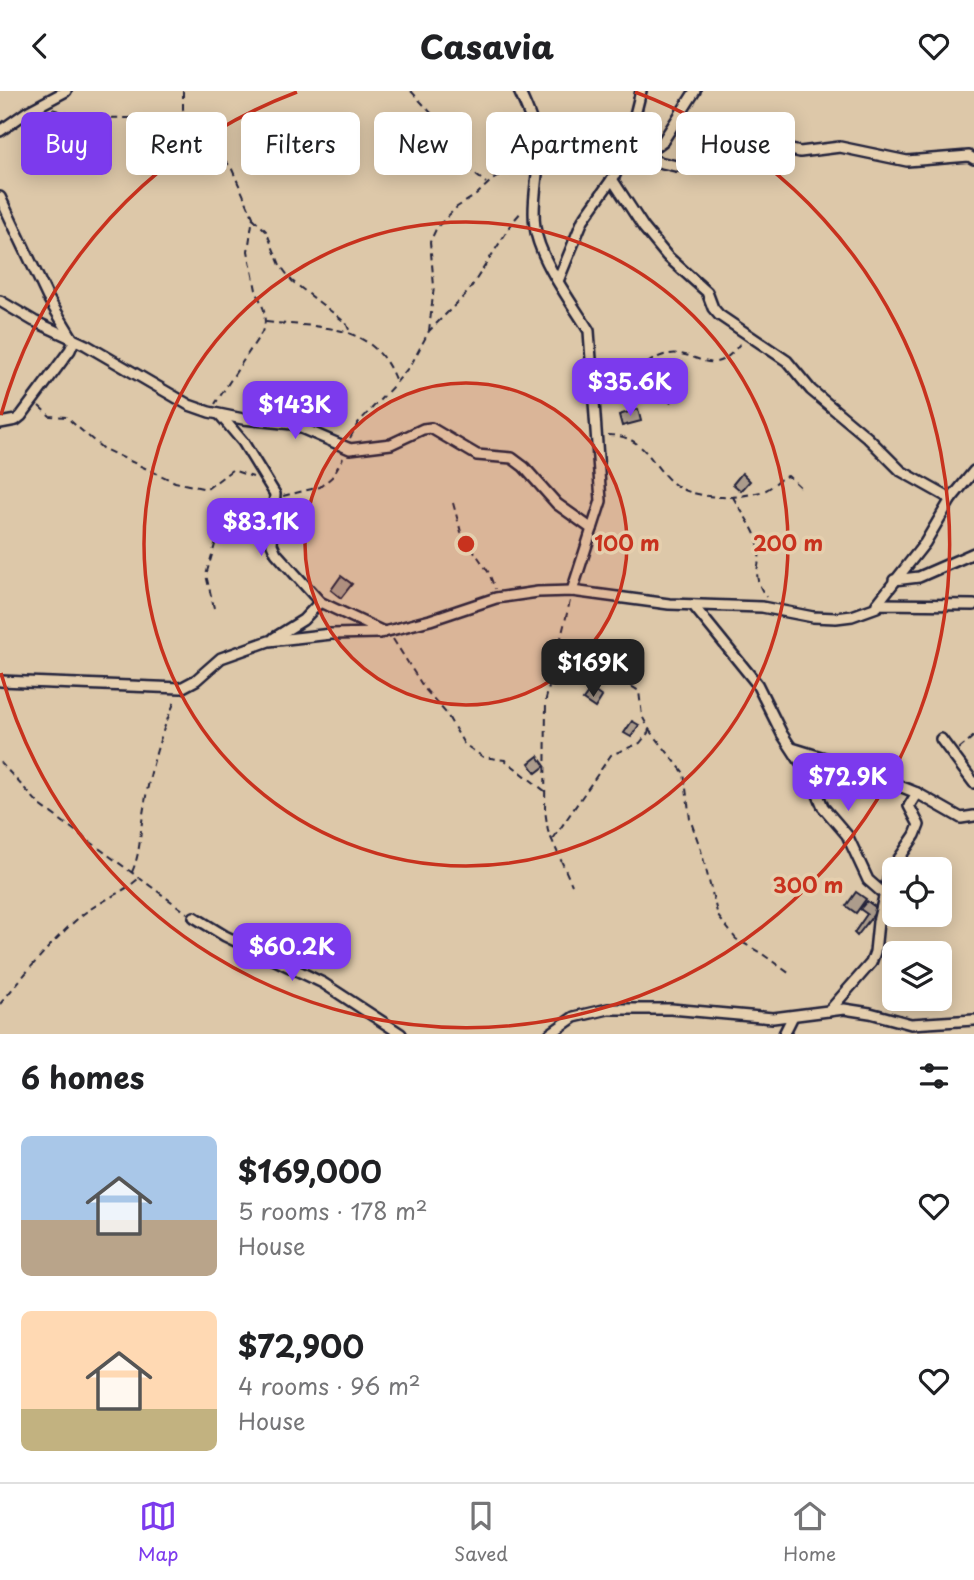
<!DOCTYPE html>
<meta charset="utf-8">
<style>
body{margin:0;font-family:"Playpen Sans",sans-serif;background:#f6f6f6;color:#202124;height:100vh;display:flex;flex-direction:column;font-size:26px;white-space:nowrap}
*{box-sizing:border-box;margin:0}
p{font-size:23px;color:#757577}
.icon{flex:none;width:38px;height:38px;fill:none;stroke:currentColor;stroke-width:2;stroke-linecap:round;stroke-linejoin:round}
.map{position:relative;height:943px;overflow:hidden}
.sheet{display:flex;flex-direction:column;background:#fff;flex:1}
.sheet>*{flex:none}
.top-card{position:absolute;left:21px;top:21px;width:933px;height:63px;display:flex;gap:14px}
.fabs{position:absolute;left:882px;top:766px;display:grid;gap:14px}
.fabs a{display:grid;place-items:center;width:70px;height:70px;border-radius:10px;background:#fff;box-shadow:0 4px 18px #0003;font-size:35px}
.price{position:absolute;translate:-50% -60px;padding:0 16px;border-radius:14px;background:#7c3aed;color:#fff;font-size:23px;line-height:46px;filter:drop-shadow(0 2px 4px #0008)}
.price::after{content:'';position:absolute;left:50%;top:42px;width:21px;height:16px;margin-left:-10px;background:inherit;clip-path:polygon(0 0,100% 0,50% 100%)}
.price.active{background:#222;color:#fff}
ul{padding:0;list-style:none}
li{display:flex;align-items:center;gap:21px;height:175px;padding:0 21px}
li span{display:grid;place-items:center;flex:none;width:196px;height:140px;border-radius:10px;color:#555}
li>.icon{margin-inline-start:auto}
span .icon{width:84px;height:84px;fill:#fffc;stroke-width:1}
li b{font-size:30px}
h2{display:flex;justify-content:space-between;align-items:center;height:84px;padding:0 21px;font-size:30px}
.chip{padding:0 24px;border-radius:10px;background:#fff;box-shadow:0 4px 18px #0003;font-size:24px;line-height:63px}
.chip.active{background:#7c3aed;color:#fff}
header{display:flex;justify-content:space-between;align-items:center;height:91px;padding:0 21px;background:#fff;font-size:32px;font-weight:800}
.tab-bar{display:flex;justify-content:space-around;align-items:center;height:98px;border-top:2px solid #e0e0e0;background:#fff;font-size:19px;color:#757577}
.tab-bar a{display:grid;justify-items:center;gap:4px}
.tab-bar .active{color:#7c3aed}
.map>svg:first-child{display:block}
.building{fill:#ac9c8c;stroke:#22223b;stroke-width:2}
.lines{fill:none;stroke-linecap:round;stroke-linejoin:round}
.minor-casing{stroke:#22223b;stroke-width:14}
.path{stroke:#22223b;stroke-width:2;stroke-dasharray:7 5;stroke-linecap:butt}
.minor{stroke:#e5cfae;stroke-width:9}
.ring{fill:none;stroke:#c8321e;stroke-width:3.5}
.centre{fill:#c8321e;stroke:#e5cfae;stroke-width:3.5}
.ring-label{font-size:21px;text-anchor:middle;font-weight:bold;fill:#c8321e;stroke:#e5cfae;stroke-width:7;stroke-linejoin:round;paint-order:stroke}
</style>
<header><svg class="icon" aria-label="back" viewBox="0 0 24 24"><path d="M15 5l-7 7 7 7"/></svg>Casavia<svg class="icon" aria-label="heart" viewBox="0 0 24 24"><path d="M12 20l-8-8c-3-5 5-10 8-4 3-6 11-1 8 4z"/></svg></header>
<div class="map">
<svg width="974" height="943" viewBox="0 0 974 943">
<rect width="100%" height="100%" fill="#ddc8a9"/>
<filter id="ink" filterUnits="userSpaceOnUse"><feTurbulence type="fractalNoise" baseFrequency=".0143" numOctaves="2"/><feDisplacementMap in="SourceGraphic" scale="14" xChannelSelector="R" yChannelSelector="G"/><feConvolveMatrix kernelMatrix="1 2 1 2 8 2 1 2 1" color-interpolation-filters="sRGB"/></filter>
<g filter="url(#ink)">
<g class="building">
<polygon points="677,295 682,303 670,311 665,304"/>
<polygon points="638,318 641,330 622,335 619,324"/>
<polygon points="742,382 750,390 741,400 733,393"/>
<polygon points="341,485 352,493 341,507 331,499"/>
<polygon points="591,598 602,606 595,617 583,609"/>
<polygon points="632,630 639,634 631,646 624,642"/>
<polygon points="538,665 545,675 536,682 529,672"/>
<polygon points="856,801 866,808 856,822 846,815"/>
<polygon points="867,810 878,818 857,845 854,842 867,823 860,818"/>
</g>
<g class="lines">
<g class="minor-casing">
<g id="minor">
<path d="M519 0C528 19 537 40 538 61 539 86 531 111 535 136 539 168 572 212 589 240L601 410 572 500"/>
<polyline points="0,40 27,21 66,0"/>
<polyline points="537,49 558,63 565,65 624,63 676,75 690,74 709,66 772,64 791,59 800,61 840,56 907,70 969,65 974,68"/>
<polyline points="620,63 635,24 641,0"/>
<polyline points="640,67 663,50 695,0"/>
<polyline points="612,88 644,137 667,165 707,201 713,217 719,224 787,270 811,299 867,346 901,380 951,408"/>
<polyline points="0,106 48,207 74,250 70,259 21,325 16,329 0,332"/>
<polyline points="558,190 583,129 615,84 624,63"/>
<polyline points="0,210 34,230 86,254 189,314 209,321 243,328 292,333 350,358 391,353 423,338 431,337 477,364 512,367 524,376 557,413 592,438"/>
<polyline points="221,325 243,351 275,403 272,453 276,462 320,511 384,541"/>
<polyline points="894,489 919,486 974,462"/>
<polyline points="877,513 925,452 951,408 974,380"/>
<polyline points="693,514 757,593 782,643 812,689 823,716 847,744 868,789 884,803"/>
<polyline points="274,547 303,529 320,511"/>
<polyline points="0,590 181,597 196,589 221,567 269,550 331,543 380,542 430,529 496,507 538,501 572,500 669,513 762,516 813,526 836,527 852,525 877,516 877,513 974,514"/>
<polyline points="941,648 974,692"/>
<polyline points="792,657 847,674 917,702 961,727 974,725"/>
<polyline points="194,826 225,845 323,892 401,943"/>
<polyline points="829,920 871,872 875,861 878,831 890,781 915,744 919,734 909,715 917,702"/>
<polyline points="550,943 574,926 608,918 671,918 773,927 844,918 870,922 911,933 974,929"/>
<polyline points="784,943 793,925"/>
</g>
</g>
<g class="path">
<polyline points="183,0 183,18 187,29 231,76 253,126 248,160 256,199 264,219 265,231 262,241 215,313"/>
<polyline points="411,0 432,23 443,52 451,64 486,92"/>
<path d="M52 18C100 33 139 23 185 29"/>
<polyline points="253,127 266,140 280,174 292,190 346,232 351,243"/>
<path d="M266 231C320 237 374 230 396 291"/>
<polyline points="429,240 434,195 430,151 437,136 457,116 476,104 492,89 529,67"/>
<path d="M605 294C616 289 628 283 640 277 648 272 654 267 664 264 699 255 710 294 742 250"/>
<polyline points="39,315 50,325 66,326 102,357 175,391 207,398 232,379 253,386"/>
<path d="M608 344C649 344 651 380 680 397 691 403 710 406 722 406 732 407 757 403 766 399 775 395 778 387 788 385L802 398"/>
<polyline points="350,347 358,332 396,292 412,272 429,240 468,201 515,128 523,119"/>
<polyline points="283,405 320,396 332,386 343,367"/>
<path d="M733 406C741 421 754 436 758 452 764 476 748 479 766 506"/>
<polyline points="453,412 461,441 489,482 495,498"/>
<polyline points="570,510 546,608 545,719 548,740 572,794"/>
<polyline points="214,517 206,484 217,447 225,435 263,415"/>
<polyline points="393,548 424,597 446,622 464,653 483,666 505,669 546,701"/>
<polyline points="649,638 684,682 690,728 701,759 718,825 736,848 761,862 790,883"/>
<polyline points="959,658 974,645"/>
<polyline points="0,671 40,714 187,822"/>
<polyline points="553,748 611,664 640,652 648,642 649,638 642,625 639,600 562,552"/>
<path d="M132 781C141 761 140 739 144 717 150 679 160 643 176 608"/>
<path d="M0 913C26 882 51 850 82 824 100 810 121 803 138 788"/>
</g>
<use href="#minor" class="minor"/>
</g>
</g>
<circle cx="466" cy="453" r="161" fill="#c8321e" fill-opacity=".12"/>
<g class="ring">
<circle cx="466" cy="453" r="161"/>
<circle cx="466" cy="453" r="322"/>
<path d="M1 324A483 483 0 0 1 297 1M635 1A483 483 0 1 1 1 582"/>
</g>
<circle cx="466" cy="453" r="10" class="centre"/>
<g class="ring-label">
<text x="627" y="460">100 m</text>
<text x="788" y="460">200 m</text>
<text x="808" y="802">300 m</text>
</g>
</svg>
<div class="fabs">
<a><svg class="icon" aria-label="locate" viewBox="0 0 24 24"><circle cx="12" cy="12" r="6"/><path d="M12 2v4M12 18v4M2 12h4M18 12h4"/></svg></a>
<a><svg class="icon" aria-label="layers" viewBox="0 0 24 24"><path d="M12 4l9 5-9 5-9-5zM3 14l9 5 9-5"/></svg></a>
</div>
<b class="price" style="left:630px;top:327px">$35.6K</b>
<b class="price" style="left:295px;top:350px">$143K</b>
<b class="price" style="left:261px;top:467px">$83.1K</b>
<b class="price active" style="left:593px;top:608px">$169K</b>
<b class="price" style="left:848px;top:722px">$72.9K</b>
<b class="price" style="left:292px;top:892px">$60.2K</b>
<div class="top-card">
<a class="chip active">Buy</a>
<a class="chip">Rent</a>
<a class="chip">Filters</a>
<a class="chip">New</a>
<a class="chip">Apartment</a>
<a class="chip">House</a>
</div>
</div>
<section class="sheet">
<h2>6 homes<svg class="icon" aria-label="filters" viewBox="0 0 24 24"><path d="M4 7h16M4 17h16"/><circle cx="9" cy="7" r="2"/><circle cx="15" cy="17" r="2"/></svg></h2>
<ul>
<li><span style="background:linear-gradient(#a9c7e8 60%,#b9a48a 0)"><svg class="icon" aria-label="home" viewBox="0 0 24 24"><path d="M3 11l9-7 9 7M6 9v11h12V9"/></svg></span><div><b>$169,000</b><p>5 rooms · 178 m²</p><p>House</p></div><svg class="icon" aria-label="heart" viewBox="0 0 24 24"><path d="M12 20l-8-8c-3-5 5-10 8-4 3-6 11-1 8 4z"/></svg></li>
<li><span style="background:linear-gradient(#ffd9b3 70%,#c2b280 0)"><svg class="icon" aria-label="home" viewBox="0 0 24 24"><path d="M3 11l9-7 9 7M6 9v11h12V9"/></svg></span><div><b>$72,900</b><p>4 rooms · 96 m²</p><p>House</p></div><svg class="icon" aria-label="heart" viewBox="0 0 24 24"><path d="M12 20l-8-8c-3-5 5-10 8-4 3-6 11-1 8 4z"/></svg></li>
</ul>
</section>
<nav class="tab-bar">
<a class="active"><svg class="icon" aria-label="map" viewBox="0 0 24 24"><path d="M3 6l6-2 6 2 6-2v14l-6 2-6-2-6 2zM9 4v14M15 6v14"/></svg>Map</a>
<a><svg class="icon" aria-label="saved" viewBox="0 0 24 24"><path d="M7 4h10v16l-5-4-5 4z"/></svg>Saved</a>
<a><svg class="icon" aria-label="home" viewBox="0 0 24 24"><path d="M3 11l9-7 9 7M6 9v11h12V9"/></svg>Home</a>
</nav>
